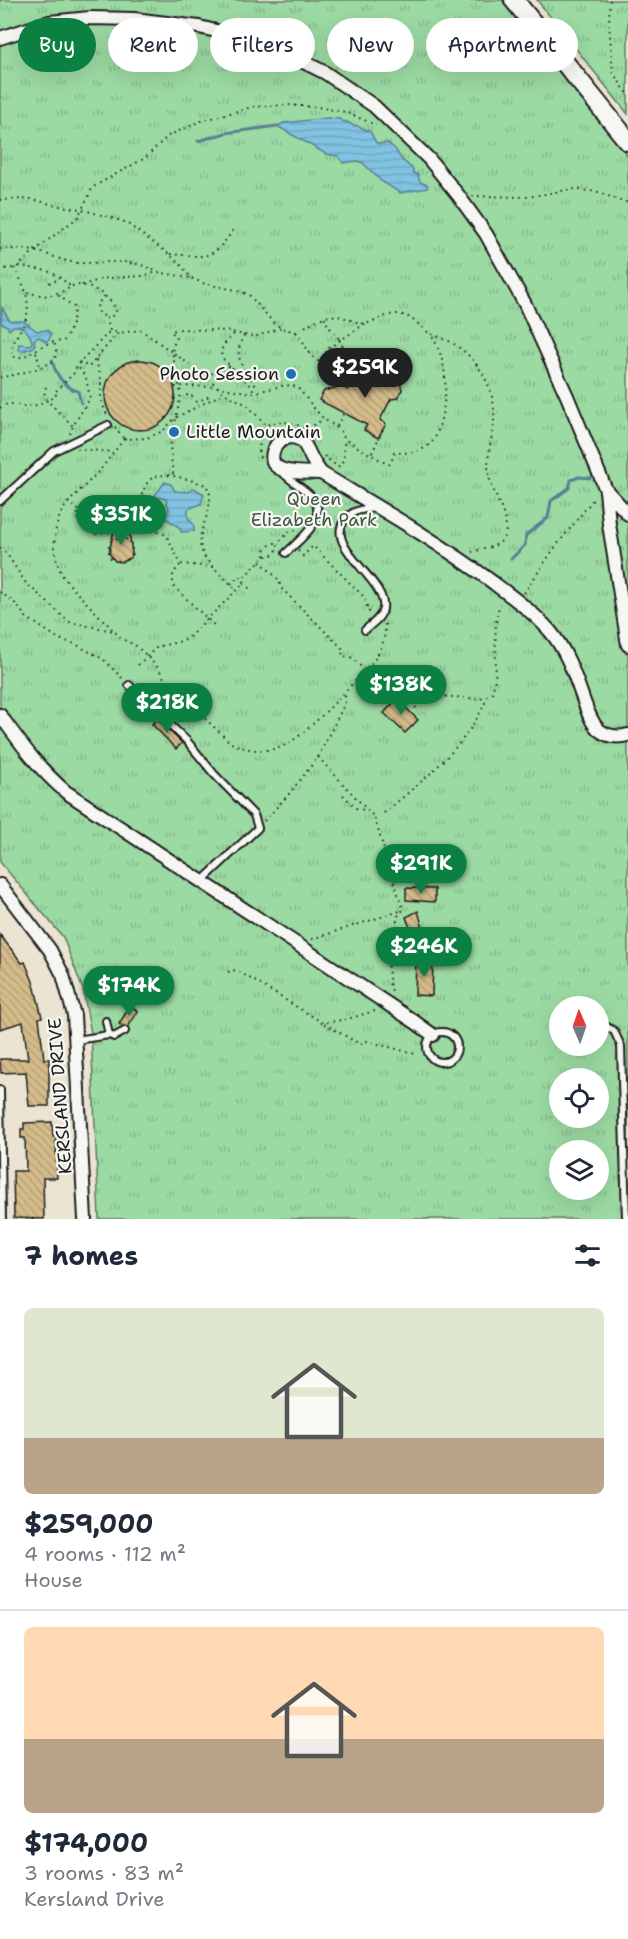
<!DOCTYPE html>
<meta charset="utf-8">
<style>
body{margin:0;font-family:"Shantell Sans",sans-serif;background:#f2f2f3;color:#1f2937;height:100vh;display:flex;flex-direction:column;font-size:22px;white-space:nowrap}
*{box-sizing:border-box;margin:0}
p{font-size:20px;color:#747a83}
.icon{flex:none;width:33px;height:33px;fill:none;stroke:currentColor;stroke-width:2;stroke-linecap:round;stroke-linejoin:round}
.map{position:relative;height:1219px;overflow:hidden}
.details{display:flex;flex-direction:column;background:#fff;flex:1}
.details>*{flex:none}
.top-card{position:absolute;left:18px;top:18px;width:592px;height:54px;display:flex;gap:12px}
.needle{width:39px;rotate:358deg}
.controls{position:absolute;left:549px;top:996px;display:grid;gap:12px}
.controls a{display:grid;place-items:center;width:60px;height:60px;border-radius:50%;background:#fff;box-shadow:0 6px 24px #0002;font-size:30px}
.price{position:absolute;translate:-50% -51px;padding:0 14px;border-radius:21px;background:#0b8043;color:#fff;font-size:20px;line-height:39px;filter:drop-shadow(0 2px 3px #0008)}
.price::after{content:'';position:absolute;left:50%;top:36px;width:18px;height:14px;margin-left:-9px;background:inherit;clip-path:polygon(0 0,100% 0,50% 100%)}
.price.active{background:#222;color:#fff}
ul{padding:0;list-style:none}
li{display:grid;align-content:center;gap:12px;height:318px;padding:0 24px}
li+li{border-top:2px solid #e0e1e3}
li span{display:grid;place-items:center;height:186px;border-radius:9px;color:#555}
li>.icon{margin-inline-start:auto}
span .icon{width:108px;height:108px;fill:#fffc;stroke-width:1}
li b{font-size:26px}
h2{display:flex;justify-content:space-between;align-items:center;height:72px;padding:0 24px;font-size:26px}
.pill{padding:0 21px;border-radius:27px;background:#fff;box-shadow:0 6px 24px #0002;font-size:21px;line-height:54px}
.pill.active{background:#0b8043;color:#fff}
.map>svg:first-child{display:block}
.park{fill:url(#park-tufts);stroke:#5c7b60;stroke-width:1.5;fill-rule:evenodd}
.water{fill:url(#water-rules);stroke:#598093;stroke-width:1.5}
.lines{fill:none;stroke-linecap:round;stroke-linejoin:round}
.stream{stroke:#598093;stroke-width:3}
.building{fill:url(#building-back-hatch);stroke:#1c1c1c;stroke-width:1.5}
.lane-casing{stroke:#1c1c1c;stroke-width:10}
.street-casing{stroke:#1c1c1c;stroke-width:16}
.secondary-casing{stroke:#1c1c1c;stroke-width:22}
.path{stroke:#1c1c1c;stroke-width:2;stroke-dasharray:1.5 4.5;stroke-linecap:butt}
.lane{stroke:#f6f6f2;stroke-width:6}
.street{stroke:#f6f6f2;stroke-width:12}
.secondary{stroke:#f6f6f2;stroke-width:18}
.path-bridge{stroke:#1c1c1c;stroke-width:2;stroke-dasharray:1.5 4.5;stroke-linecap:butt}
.poi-dot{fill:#1f6fb2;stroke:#f6f6f2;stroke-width:2}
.labels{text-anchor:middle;stroke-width:4.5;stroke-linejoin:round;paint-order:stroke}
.poi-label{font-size:18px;fill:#1c1c1c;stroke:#f6f6f2;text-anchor:end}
.park-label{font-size:18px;fill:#425544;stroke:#f6f6f2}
.street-label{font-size:18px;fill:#1c1c1c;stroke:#f6f6f2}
</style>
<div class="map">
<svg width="628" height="1219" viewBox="0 0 628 1219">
<defs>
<pattern id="park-tufts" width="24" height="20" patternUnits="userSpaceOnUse" patternTransform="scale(1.5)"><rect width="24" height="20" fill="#9cdaa3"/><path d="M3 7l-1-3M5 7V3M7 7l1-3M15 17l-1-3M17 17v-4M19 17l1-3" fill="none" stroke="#86ba8c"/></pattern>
<pattern id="water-rules" width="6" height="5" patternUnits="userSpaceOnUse" patternTransform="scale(1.5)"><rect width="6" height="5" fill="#81c3e2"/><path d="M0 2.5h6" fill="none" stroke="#6fa7c1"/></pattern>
<pattern id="building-back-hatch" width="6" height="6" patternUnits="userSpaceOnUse" patternTransform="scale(1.5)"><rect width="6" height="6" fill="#d3bb8a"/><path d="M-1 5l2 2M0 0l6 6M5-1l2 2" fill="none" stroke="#b5a076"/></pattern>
</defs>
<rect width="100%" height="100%" fill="#ece4d3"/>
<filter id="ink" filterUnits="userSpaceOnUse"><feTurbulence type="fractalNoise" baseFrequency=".0167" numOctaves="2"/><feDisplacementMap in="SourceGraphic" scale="12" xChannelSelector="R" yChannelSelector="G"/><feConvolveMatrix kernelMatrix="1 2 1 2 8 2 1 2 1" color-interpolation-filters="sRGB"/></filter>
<g filter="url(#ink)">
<g class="park">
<path d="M0 0H502L628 156V1219H99L91 1033 83 990 63 937 0 862ZM560 1006H598V1046H560ZM560 1078H598V1118H560ZM560 1150H598V1190H560Z"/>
<polygon points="537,0 628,0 628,114"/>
</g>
<g class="water">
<path d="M328 118 340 119 341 121 347 122 354 126 356 125C361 129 368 129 371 133 374 138 373 140 378 144L388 143 395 149 402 160 413 169V173L418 175 420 182 428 185 427 188 400 193 381 181 363 163 357 161 343 163 338 156 326 154 277 126 284 123Z"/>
<path d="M2 308 10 321H23L37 331 47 330 51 334 49 340 45 342 42 338 38 337 34 340 35 344 32 348 22 351 18 349 19 344 30 345 32 343C31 334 24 325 14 326L9 330 7 326 1 323Z"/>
<polygon points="165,482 171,484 175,491 189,492 194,488 204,494 201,504 188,509 188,518 194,525 194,531 181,532 179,527 165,518 169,510 166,499 156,497 155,495"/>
</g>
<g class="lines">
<g class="stream">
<polyline points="198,141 226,133 277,126"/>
<path d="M52 360C55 373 64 388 78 391L81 403"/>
<polyline points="511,559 525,545 526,535 548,518 551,501 569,488 571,480 579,477 590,478"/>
</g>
</g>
<g class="building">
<circle cx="140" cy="395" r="35"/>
<polygon points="359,369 381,381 384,377 392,374 399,378 402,390 398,398 391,399 380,420 386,424 378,438 364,430 367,425 319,400 324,391 342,386 348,390"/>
<polygon points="114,530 129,530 132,554 130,558 123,562 115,561 109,553"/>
<polygon points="397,699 418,720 405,733 384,713"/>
<polygon points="157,719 182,743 176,749 152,724"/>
<polygon points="406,888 435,889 435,902 406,900"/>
<polygon points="418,911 424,932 423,954 411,953 412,933 406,917"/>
<polygon points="0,935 22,963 25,962 34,984 42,1017 39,1018 44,1059 49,1059 49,1106 29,1106 26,1072 1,1073 0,1059 28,1059 23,1022 0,1029"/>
<polygon points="416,959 433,960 432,996 415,995"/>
<polygon points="130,1006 138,1011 128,1027 123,1026 119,1024"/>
<polygon points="52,1122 53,1137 56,1136 57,1178 43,1178 44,1219 14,1218 13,1171 26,1171 25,1138 21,1138 21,1129 24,1129 24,1123"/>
</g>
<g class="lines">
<g class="lane-casing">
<g id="lane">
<path d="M282 472C290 481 308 491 314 499 327 521 299 540 286 553"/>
<polyline points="0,501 54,451 108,425"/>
<path d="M365 630C372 624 381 618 383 609 388 581 325 548 344 521 352 509 364 509 377 508"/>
<polyline points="129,685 187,741 214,774 254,815 258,828 202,881"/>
<polyline points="106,1021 109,1035 114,1037 125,1031"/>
<polyline points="599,1022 614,1031 621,1046 626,1219"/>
<circle cx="442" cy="1047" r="15"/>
<polyline points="76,1040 109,1035"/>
<polyline points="0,1090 2,1219"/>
</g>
</g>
<g class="street-casing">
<g id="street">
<polyline points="0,38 49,22 90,18 134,19 199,27 250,39 275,48 324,72 374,106 429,159 458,195 486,234 525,304 567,396 606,490 628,514"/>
<path d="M289 437C302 437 305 444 310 455 313 462 317 467 321 473 306 472 263 477 274 449 277 442 282 439 289 437Z"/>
<path d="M321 473C379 508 437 541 491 581 511 596 533 612 550 631 566 650 574 673 582 696 586 707 590 721 598 729 607 737 617 738 628 735"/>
<polyline points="606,490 609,524 628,645"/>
<path d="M0 715C22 745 37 767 66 792L415 1022 433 1035"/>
<polyline points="0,885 50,950 63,975 74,1015 85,1219"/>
</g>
</g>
<g class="secondary-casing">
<polyline id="secondary" points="514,0 628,141"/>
</g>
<g class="path">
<polyline points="610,0 609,23 613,73 628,94"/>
<polyline points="472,196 528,197 573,189 598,192 623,202 628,202"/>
<path d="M0 200 31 199 59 206 81 209 125 222 169 254 181 265 191 278 205 284 236 290 249 295 272 321 281 328 296 332C308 325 323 314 337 316 348 317 357 325 368 323 379 321 387 313 398 314 411 315 419 326 429 333 437 337 447 339 454 344 476 358 491 381 494 408 496 431 485 453 489 476 492 493 512 521 504 537 500 547 482 549 472 552"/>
<path d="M0 249C14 249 29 249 42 253 54 256 65 262 78 263 107 264 129 256 157 272"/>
<path d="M170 254C205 256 211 263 233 230"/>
<path d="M19 266C44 271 49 267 70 286"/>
<path d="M14 268C26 286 34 309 21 329 16 337 11 345 12 356 29 363 41 338 63 342 71 331 74 321 74 307L55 293"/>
<polyline points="0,271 2,269 14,268 19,266 33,252 78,217 93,187 145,158 168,136 201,121 252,107 288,105 317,107 345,112 376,125"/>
<polyline points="49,283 60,279"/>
<polyline points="82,285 107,278 143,276 157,272 191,278"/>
<path d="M27 293 48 296 67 290 70 286C74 286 77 285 80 285 93 286 113 299 116 311L112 316 107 318 110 331 118 332"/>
<polyline points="104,296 97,305 99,313 107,318"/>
<path d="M325 317C326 326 334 332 339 339"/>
<path d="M296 332C305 341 308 356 318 361L324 356 329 348 337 355 343 354 344 351 342 345"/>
<path d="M234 334C227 342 219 346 222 358L253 388 252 393"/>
<path d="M244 335C232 357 243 369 257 387"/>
<polyline points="329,348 366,323"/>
<polyline points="36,352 40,366"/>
<polyline points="96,360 101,379 101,400 108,418"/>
<polyline points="79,362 89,367 118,333 141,330 206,376 224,393 247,405 266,425"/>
<polyline points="206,376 230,366"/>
<path d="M0 377C9 377 49 367 54 360 57 355 56 348 54 342"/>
<path d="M46 387C45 390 44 393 45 397 45 399 69 422 73 426"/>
<path d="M175 387 180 386 218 387 252 393 286 385 297 387C306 397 314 409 323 418 332 426 341 426 344 439L387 464"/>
<polyline points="187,396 187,394"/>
<polyline points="192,397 192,394"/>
<polyline points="196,402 210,396"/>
<path d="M0 408C11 399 18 408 30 406 38 406 46 400 54 398L56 395 54 393 76 371 77 365 110 331"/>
<polyline points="337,426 343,414"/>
<polyline points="115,427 124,439"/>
<polyline points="70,434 73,426 90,398 86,378 77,365"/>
<path d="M124 439 101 469 66 505 60 515 56 528 54 548 57 562 62 575 74 590 122 639 135 645 147 656 159 669 166 682 231 743C246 750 265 753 281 747 303 739 347 690 363 672 368 666 375 661 378 654 383 645 386 633 385 623"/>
<polyline points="124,439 147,438 163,431 175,418 222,394"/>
<polyline points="77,449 113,452"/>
<path d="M393 452C407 454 422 453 432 442 438 435 440 423 442 415 448 386 447 359 430 333"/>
<polyline points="372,453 383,429"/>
<polyline points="324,456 338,467 344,459 344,439"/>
<path d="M260 458C258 446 260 436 266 425 281 420 293 422 307 429L324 419"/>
<polyline points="389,465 396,452"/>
<polyline points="173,474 170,447 181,394 172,351 176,337 171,331 181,329 227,331 254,337 281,328"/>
<polyline points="68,502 80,511 76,516 96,534 149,528"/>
<polyline points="120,538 125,538 131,543 133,554 130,559"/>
<polyline points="0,548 7,554 25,582 69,622 113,631"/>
<polyline points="298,551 303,556 313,546 363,596 370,614"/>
<polyline points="265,556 265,550 272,543 278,543"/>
<polyline points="111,559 108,549 111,541 120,538 119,532"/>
<polyline points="260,561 279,580 281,588 343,649 342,656 353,658 364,670"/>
<polyline points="180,565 173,574 173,586 215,626"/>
<path d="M213 567C187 541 208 527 210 499 211 494 208 489 206 485 192 481 159 467 148 482 143 489 140 500 137 508L149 528 166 535 181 564 213 567 237 590"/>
<polyline points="244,583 251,590"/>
<polyline points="231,584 238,577 244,577"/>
<polyline points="0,592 14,602 26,617 59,639 75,644 103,659 123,679"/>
<polyline points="524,593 553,550 595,497"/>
<polyline points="138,665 157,647 186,640 244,583 244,577 265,556 271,556 278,549 278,543 289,532 297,530"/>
<path d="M415 708 427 695 481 699 492 693C501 664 490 632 500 604"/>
<polyline points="318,757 374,817 403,910 397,917 396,954 388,966 390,988 395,994"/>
<polyline points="343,795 356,808 368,811"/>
<path d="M384 813C423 780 467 747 487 698"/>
<polyline points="264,821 289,794 318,757 345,703 345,694"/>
<polyline points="312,939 400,911"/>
<polyline points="396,943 407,944"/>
<polyline points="396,954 424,956 425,950 423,950"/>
<polyline points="407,956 407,944 412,944"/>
<polyline points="228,972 232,970 238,971 323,1023 347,1019 378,1010"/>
<polyline points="324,1024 360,1044 367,1041 415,1054"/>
</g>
<use href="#lane" class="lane"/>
<use href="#street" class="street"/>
<use href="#secondary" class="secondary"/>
<polyline class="path-bridge" points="339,339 342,345"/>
</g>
</g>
<g class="poi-dot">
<circle cx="291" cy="374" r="6"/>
<circle cx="174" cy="432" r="6"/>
</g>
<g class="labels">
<g class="poi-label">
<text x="279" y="380">Photo Session</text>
<text x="186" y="438" text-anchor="start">Little Mountain</text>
</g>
<g class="park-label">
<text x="314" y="505">Queen<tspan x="314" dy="21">Elizabeth Park</tspan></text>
</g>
<g class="street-label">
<text transform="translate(60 1096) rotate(-94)" y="6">KERSLAND DRIVE</text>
</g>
</g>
</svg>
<div class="controls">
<a><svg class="needle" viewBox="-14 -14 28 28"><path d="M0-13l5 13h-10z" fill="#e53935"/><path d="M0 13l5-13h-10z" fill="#747a83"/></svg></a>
<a><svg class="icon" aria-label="locate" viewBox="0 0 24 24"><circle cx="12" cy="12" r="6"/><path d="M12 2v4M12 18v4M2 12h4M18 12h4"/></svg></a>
<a><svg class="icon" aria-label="layers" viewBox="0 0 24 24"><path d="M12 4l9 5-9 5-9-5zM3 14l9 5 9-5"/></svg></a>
</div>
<b class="price active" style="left:365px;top:399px">$259K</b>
<b class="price" style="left:121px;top:546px">$351K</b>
<b class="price" style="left:401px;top:716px">$138K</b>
<b class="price" style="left:167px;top:734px">$218K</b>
<b class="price" style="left:421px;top:895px">$291K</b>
<b class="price" style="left:424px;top:978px">$246K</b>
<b class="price" style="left:129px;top:1017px">$174K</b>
<div class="top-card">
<a class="pill active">Buy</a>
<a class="pill">Rent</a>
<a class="pill">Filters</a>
<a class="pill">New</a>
<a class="pill">Apartment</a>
</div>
</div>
<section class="details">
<h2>7 homes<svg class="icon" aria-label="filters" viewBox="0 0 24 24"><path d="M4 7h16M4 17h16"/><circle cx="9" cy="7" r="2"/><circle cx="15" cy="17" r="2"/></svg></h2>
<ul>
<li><span style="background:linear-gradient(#dfe7d0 70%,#b9a48a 0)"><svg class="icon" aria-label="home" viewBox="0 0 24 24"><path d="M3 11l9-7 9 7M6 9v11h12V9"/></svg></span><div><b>$259,000</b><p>4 rooms · 112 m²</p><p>House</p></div></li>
<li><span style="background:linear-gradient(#ffd9b3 60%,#b9a48a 0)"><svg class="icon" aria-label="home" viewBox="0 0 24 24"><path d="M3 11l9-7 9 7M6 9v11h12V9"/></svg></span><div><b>$174,000</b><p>3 rooms · 83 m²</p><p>Kersland Drive</p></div></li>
</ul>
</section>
